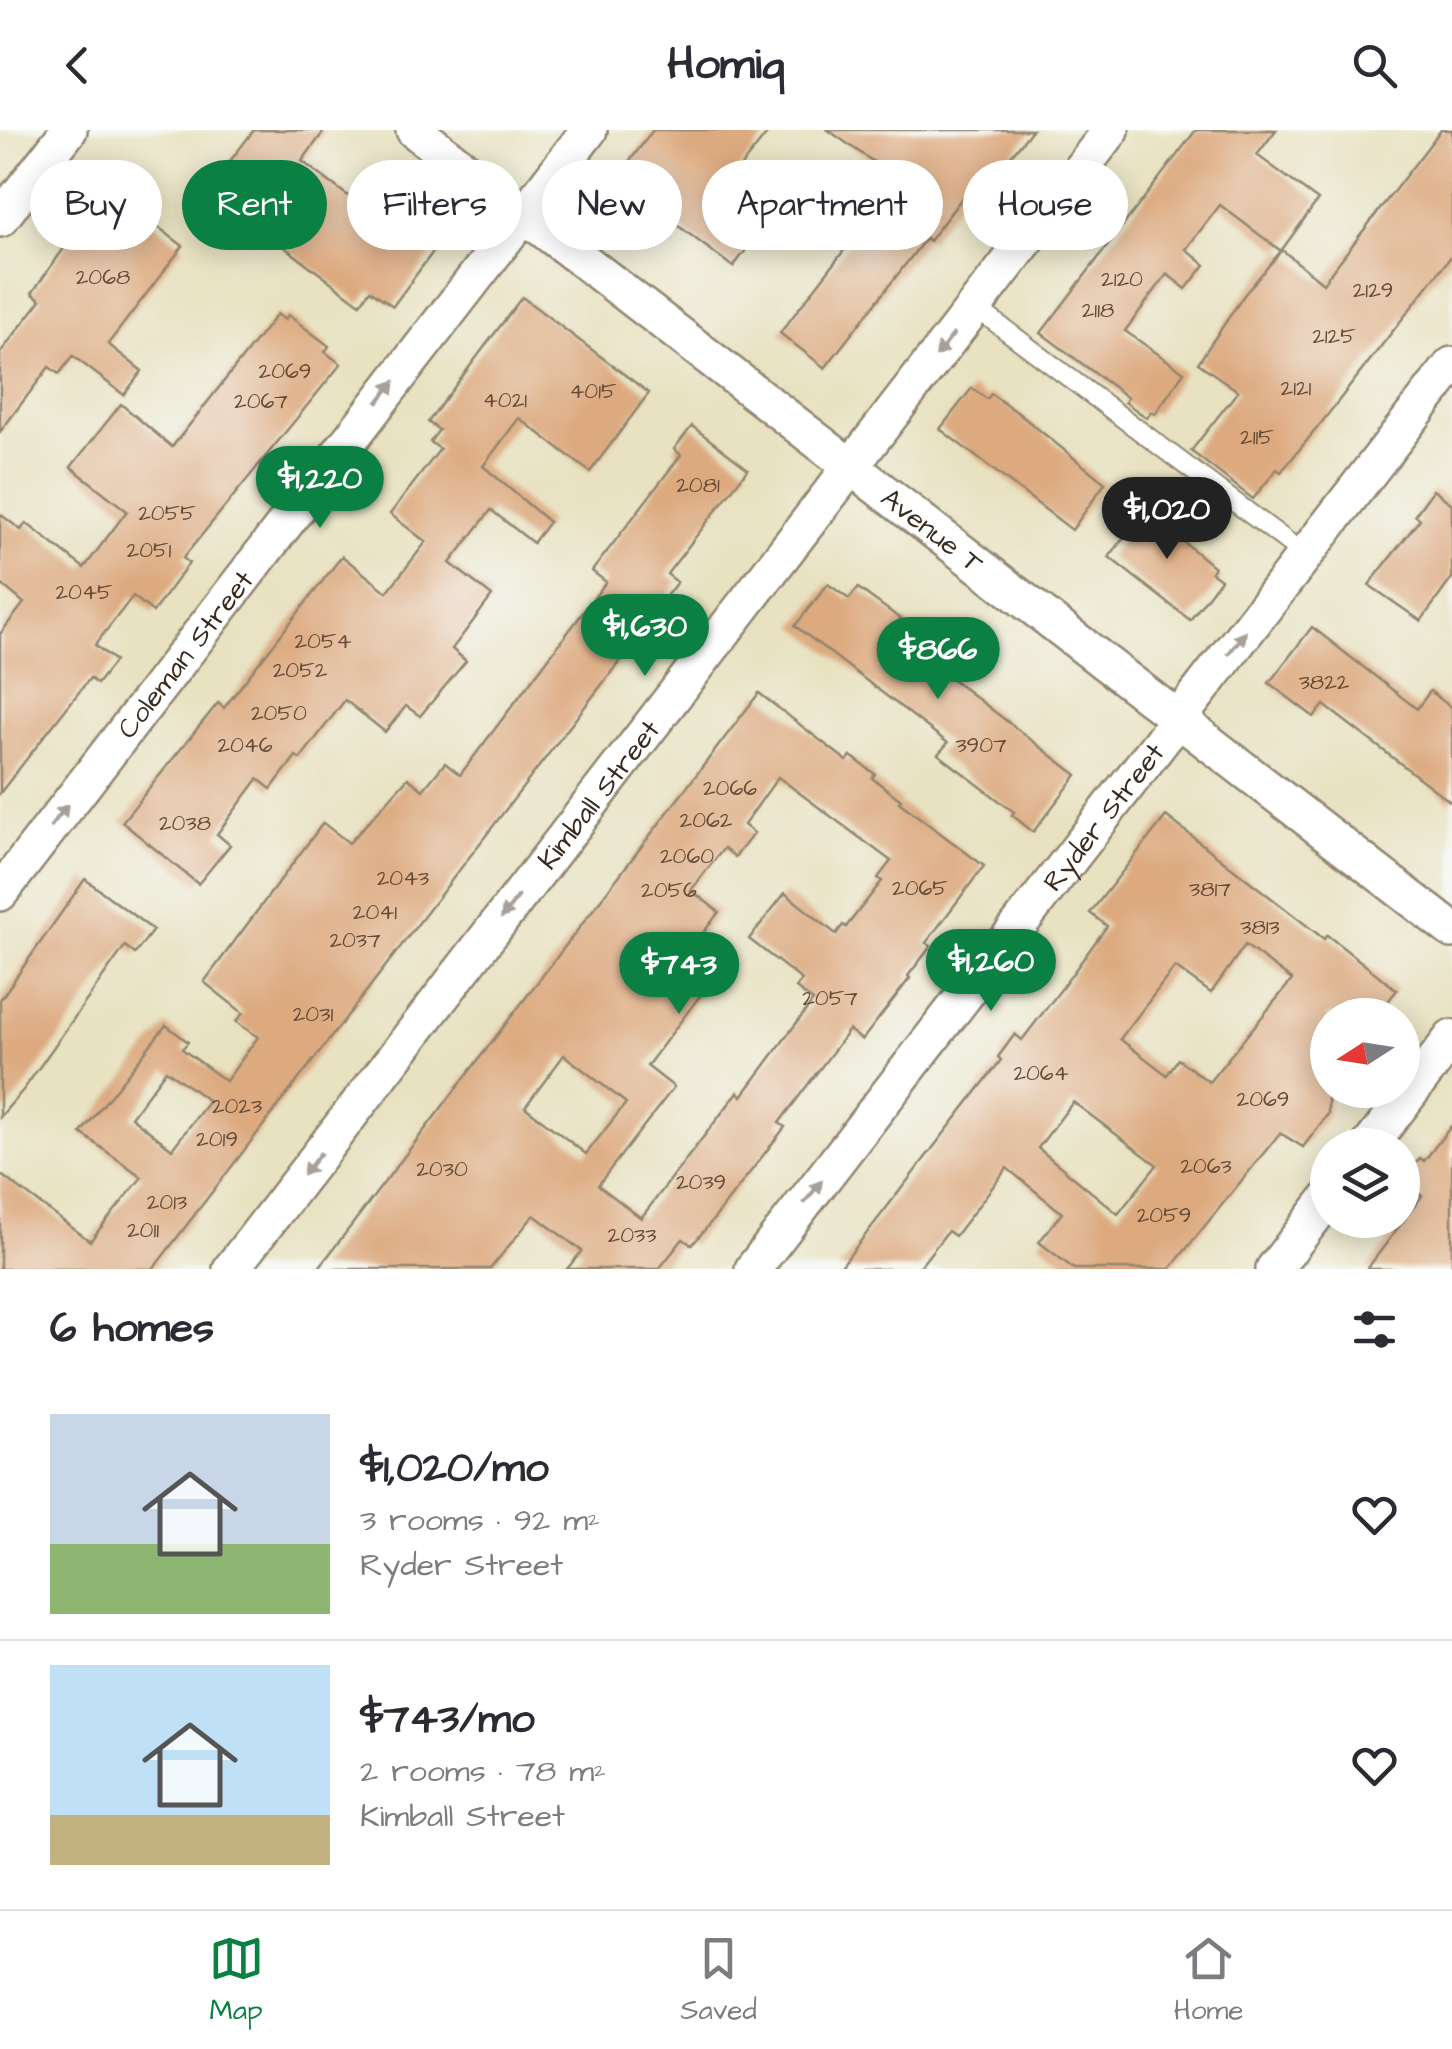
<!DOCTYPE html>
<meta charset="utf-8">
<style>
body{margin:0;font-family:"Architects Daughter",sans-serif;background:#f2f2f3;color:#2b2b33;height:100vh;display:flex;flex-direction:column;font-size:38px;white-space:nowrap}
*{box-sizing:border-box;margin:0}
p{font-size:32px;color:#7c7c81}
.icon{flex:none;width:55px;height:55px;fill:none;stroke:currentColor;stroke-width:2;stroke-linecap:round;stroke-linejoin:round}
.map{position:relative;height:1139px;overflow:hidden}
.panel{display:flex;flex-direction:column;background:#fff;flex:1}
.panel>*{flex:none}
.top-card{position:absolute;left:30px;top:30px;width:1392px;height:90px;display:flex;gap:20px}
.needle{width:65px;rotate:258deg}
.controls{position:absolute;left:1310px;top:868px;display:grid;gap:20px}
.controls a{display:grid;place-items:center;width:110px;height:110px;border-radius:50%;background:#fff;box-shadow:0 5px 25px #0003;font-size:50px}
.price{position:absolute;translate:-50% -85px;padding:0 22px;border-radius:35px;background:#0b8043;color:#fff;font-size:32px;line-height:65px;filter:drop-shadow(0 2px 5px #0008)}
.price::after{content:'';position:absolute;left:50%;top:60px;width:30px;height:22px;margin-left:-15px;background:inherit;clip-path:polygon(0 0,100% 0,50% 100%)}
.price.active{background:#222;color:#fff}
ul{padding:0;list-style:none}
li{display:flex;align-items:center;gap:30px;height:250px;padding:0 50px}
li+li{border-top:2px solid #e1e1e2}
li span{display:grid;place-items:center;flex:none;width:280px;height:200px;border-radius:0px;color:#555}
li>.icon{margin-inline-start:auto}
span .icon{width:120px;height:120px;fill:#fffc;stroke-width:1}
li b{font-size:42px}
h2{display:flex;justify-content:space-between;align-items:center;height:120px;padding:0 50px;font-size:42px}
.pill{padding:0 35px;border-radius:45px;background:#fff;box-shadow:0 5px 25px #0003;font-size:35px;line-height:90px}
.pill.active{background:#0b8043;color:#fff}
header{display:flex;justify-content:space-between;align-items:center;height:130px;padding:0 50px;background:#fff;font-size:45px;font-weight:800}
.menu{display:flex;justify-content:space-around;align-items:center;height:140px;border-top:2px solid #e1e1e2;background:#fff;font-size:28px;color:#7c7c81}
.menu a{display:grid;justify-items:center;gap:5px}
.menu .active{color:#0b8043}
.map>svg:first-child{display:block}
.building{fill:#ddaa80;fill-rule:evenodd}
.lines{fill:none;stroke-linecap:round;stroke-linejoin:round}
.service-casing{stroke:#928670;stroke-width:22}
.minor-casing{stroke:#928670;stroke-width:40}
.service{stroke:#fff;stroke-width:18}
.minor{stroke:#fff;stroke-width:35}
.oneway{fill:#a79f9a}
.labels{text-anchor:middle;stroke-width:8;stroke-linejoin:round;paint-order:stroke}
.number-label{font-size:22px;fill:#644a36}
.street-label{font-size:28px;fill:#3b2a1e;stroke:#f6f6f2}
</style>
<header><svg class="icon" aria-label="back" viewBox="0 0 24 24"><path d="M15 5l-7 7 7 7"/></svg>Homiq<svg class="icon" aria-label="search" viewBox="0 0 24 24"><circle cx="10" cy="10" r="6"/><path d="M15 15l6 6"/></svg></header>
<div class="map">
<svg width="1452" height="1139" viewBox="0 0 1452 1139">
<rect width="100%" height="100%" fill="#f6f6f2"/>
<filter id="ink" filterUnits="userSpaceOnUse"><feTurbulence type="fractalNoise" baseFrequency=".01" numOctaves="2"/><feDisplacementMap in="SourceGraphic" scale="20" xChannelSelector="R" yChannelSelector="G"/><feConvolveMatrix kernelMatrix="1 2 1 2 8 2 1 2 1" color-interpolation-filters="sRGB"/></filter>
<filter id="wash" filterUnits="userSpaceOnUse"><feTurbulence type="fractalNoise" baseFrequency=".0048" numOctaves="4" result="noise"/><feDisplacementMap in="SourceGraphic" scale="40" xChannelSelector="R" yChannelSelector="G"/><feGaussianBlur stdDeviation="2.25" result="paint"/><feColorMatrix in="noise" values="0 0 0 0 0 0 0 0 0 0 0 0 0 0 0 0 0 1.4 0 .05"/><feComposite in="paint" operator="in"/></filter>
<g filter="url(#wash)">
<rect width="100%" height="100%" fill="#e8e2c1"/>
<g id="blocks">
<g class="building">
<polygon points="254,0 325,0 302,31 398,104 409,88 441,111 393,176 370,160 360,174 267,104 271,100 236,72 250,53 227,35"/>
<polygon points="653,0 770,0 738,40 756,53 736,80 762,99 733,137 644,70 633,85 605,64"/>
<polygon points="828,0 1032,0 1005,33 1001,30 971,68 965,64 929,111 926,108 825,238 780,203 859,101 845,91 868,61 858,53 875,33"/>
<polygon points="1196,0 1276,0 1257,25 1318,70 1281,121 1220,75 1186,119 1205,135 1186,159 1167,144 1125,201 1184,242 1155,284 1151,282 1147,288 1125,272 1128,268 1041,203"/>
<polygon points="1441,0 1452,0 1452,125 1322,292 1281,342 1277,339 1253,369 1191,321 1238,261 1198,233 1244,165 1282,120 1323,153"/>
<polygon points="107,58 183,116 108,214 142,241 124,265 73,226 59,244 49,237 0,302 0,223 41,170 32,163"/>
<polygon points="522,167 649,263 590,342 519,288 483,336 549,392 533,413 491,380 450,433 492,466 452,519 466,531 420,586 406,576 385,602 345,570 300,629 296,626 271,659 258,649 217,704 230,715 198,754 122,692 218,573 224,578 342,426 387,462 426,412 390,384 440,319 430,312 439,300 428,292"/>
<polygon points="277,184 285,190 288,185 329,216 325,222 341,234 183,428 189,433 153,482 133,466 95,515 115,531 97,554 90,548 0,663 0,504 24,473 0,453 0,384 21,400 26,393 84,438 127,381 71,337 121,274 172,317"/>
<polygon points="972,258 987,269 991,264 1017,282 1105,353 1072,400 940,299"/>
<path d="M692 296 748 339 667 444 677 452 654 482 656 484 153 1139H0V1044L90 1111 142 1047 81 1003 166 895 188 912 182 919 226 951 258 907 236 892 243 883 204 852 323 693 349 713 408 648 423 660 445 633 460 645 606 452 592 441 681 325 674 319ZM166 940 209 971 172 1019 131 987Z"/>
<polygon points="1433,360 1452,374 1452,448 1421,491 1369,455 1420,389 1415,385"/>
<polygon points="1165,376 1189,394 1179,408 1214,437 1211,442 1221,449 1190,490 1109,427 1144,382 1154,390"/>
<polygon points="828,454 849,469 858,458 942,519 931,533 1077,645 1033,702 1012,685 1014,682 938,624 948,613 795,496"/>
<polygon points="1312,497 1417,579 1430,561 1452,578 1452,673 1324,575 1314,587 1269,553"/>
<path d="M759 563 847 631 851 626 875 644 872 648 901 670 899 672 984 736 926 813 931 816 908 846 910 848 862 910 849 900 779 993 785 997 717 1085 692 1115 683 1109 659 1139H567L582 1121 534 1085 490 1139H318ZM778 647 891 731 878 748 882 751 846 797 843 795 836 804 785 763 749 809 802 850 796 858 813 871 742 966 738 962 641 1088 598 1055 674 957 647 936 705 859 677 837 719 782 691 760 724 718 735 727 754 703 744 695ZM564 925 626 973 586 1024 525 977Z"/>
<path d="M1166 686 1324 809 1327 805 1397 860 1377 885H1328V984L1303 1017 1280 1003 1170 1139H1074L1039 1112 1062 1083 1007 1038 955 1106 948 1101 918 1139H839L1001 930 998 927 1015 904 1022 910 1062 858 1107 796 1090 783ZM1245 815 1292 850 1209 952 1178 929 1167 945 1120 909 1175 837 1211 863ZM1073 972 1157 1035 1118 1084 1038 1018Z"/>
<polygon points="85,749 153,800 135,824 125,816 24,959 0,987 0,870"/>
<polygon points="1452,995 1452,1139 1367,1139 1422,1066 1402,1050 1420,1028 1424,1031"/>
</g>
</g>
</g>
<g filter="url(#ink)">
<use href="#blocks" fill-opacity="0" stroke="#928670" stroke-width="2.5"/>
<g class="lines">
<g class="service-casing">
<polyline id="service" points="975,177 1305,425"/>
</g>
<g class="minor-casing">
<g id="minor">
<path id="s1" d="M414 0 1452 800"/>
<polyline points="0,89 69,0"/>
<path id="s2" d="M0 763 589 0"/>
<polyline points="1370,1015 1452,908"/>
<path id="s3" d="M231 1139 1111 0"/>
<path id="s4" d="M753 1139 1452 235"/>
<polyline points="1274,1139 1328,1069"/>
</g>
</g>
<use href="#service" class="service"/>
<use href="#minor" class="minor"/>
</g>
<defs><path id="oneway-solid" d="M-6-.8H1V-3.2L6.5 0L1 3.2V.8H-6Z" transform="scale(2.5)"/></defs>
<g class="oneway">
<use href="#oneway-solid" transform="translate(945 215) rotate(128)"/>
<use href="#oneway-solid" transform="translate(386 262) rotate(-52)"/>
<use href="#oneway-solid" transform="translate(1237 513) rotate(-52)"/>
<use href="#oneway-solid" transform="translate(59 686) rotate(-52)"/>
<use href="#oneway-solid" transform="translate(510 777) rotate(128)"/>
<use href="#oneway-solid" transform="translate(312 1034) rotate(128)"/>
<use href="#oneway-solid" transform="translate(813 1062) rotate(-52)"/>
</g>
</g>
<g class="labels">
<g class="number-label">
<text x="103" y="154">2068</text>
<text x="1122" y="156">2120</text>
<text x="1373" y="167">2129</text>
<text x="1098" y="187">2118</text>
<text x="1334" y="213">2125</text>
<text x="285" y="248">2069</text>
<text x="1296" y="265">2121</text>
<text x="593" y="268">4015</text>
<text x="505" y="277">4021</text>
<text x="261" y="278">2067</text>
<text x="1257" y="314">2115</text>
<text x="698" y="362">2081</text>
<text x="167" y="390">2055</text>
<text x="149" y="427">2051</text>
<text x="84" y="469">2045</text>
<text x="323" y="518">2054</text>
<text x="300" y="547">2052</text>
<text x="1324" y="559">3822</text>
<text x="279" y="590">2050</text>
<text x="245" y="622">2046</text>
<text x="981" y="622">3907</text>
<text x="730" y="665">2066</text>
<text x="706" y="697">2062</text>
<text x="185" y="700">2038</text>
<text x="687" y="733">2060</text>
<text x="403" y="755">2043</text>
<text x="920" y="765">2065</text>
<text x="1210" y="766">3817</text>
<text x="669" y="767">2056</text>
<text x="375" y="789">2041</text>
<text x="1260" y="804">3813</text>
<text x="355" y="817">2037</text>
<text x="830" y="875">2057</text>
<text x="313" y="891">2031</text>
<text x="1041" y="950">2064</text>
<text x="1263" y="976">2069</text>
<text x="237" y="983">2023</text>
<text x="217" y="1016">2019</text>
<text x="1206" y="1043">2063</text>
<text x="442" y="1046">2030</text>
<text x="701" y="1059">2039</text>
<text x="167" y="1079">2013</text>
<text x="1164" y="1092">2059</text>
<text x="143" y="1107">2011</text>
<text x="632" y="1112">2033</text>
</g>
<g class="street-label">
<text dy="10" stroke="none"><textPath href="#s1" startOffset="655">Avenue T</textPath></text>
<text dy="10" stroke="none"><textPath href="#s2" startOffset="302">Coleman Street</textPath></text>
<text dy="10" stroke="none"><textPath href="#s3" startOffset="600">Kimball Street</textPath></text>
<text dy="10" stroke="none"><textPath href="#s4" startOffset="572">Ryder Street</textPath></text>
</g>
</g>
</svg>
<div class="controls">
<a><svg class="needle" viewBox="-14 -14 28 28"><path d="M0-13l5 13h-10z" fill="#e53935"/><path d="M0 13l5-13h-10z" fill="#7c7c81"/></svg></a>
<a><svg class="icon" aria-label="layers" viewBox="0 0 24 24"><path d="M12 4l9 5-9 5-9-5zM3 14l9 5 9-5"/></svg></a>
</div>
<b class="price" style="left:320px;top:401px">$1,220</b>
<b class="price active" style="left:1167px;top:432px">$1,020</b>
<b class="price" style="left:645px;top:549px">$1,630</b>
<b class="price" style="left:938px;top:572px">$866</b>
<b class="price" style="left:991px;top:884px">$1,260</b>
<b class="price" style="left:679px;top:887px">$743</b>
<div class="top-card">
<a class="pill">Buy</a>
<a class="pill active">Rent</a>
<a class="pill">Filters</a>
<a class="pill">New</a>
<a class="pill">Apartment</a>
<a class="pill">House</a>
</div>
</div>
<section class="panel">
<h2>6 homes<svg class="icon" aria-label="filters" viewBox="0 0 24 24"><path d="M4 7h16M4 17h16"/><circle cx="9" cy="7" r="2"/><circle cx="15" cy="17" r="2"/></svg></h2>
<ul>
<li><span style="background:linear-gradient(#c9d6e8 65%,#8fb573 0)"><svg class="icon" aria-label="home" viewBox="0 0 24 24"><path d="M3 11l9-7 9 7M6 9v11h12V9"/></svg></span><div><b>$1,020/mo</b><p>3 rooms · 92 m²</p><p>Ryder Street</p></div><svg class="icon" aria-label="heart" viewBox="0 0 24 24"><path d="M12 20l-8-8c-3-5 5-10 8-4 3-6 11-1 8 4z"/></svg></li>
<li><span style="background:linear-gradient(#bfe0f5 75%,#c2b280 0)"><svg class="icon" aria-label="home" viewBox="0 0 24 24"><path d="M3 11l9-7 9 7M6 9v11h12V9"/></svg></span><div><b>$743/mo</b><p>2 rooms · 78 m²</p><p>Kimball Street</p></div><svg class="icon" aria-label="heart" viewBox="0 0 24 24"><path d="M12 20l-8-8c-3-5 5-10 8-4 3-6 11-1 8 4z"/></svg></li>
</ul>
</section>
<nav class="menu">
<a class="active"><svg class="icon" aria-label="map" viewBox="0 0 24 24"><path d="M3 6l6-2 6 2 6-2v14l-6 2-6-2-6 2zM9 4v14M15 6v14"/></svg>Map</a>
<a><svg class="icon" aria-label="saved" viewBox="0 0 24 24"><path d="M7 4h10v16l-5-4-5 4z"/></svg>Saved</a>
<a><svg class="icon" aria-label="home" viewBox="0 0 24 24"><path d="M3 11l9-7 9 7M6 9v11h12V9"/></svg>Home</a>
</nav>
